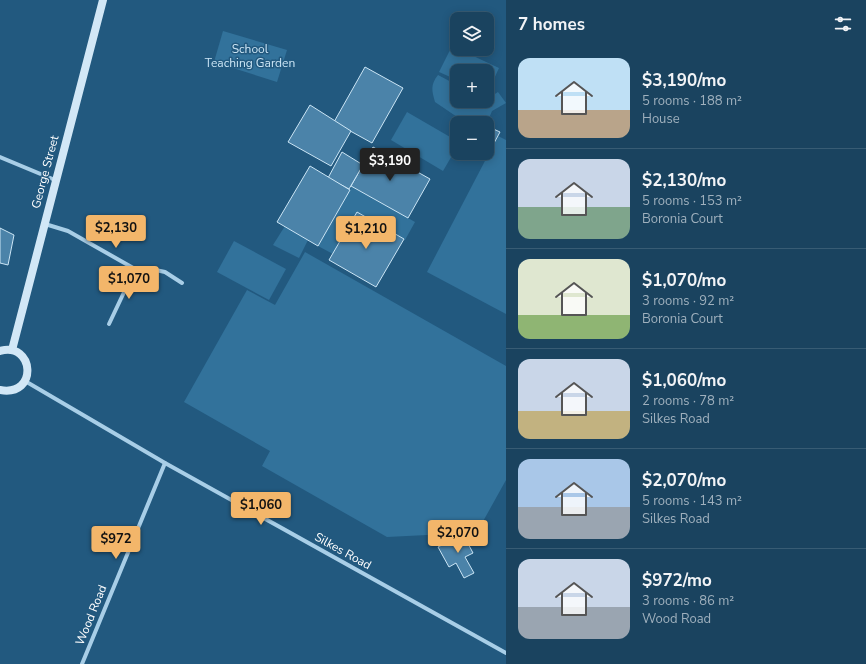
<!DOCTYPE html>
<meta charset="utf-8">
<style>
body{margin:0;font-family:"Nunito Sans",sans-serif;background:#274e68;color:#f1f3f6;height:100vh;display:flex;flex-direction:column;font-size:15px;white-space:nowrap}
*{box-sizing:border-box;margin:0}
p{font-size:13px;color:#9fb0bd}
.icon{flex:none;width:22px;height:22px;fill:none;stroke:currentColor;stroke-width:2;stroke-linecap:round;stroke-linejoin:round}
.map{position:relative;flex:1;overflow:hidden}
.drawer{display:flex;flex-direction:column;background:#1a435f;width:360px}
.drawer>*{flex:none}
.buttons{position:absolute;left:450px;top:12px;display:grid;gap:8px}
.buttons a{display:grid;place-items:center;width:44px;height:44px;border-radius:8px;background:#1a435f;box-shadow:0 2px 10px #0003,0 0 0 1px #385c74;font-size:20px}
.price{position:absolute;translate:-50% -34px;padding:0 9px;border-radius:4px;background:#f3b66a;color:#111;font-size:13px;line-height:26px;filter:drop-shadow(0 1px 2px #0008)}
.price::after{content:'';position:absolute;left:50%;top:24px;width:12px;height:9px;margin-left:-6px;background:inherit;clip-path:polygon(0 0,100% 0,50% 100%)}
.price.selected{background:#222;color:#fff}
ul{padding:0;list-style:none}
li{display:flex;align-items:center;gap:12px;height:100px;padding:0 12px}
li+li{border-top:1px solid #385c74}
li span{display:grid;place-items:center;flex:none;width:112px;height:80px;border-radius:12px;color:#555}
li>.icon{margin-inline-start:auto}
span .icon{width:48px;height:48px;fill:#fffc;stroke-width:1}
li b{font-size:17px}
h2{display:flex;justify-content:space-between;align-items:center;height:48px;padding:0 12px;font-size:17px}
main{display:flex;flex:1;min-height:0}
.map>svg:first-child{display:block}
.green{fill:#32729b}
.building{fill:#4b83a9;stroke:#cbe5f5}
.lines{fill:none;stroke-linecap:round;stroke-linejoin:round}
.street{stroke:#a8cee7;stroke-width:4}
.secondary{stroke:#d2e7f6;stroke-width:8}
.labels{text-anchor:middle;stroke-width:3;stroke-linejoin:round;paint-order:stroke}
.park-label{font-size:12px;fill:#cbe5f5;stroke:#22597f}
.street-label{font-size:12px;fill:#fff;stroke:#22597f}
</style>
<main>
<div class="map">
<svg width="506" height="664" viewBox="0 0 506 664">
<rect width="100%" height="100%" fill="#22597f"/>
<g class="green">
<polygon points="223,31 287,50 277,82 214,62"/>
<polygon points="452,46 499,68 487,94 487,71 457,71 457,80 439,72"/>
<path d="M438 75 457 85V101H487V99L498 92 506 103 492 111 487 123H466L435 102C432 91 430 85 438 75Z"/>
<polygon points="407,112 457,141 457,147 443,171 391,140"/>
<polygon points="498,136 506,140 506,314 427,272"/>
<polygon points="352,186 415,222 405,240 357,212 333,254 318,246"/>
<polygon points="285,226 308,240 299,258 273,245"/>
<polygon points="234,241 286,269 269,300 217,272"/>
<polygon points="305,252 506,366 506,480 481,525 447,534 387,537 262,466 270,451 184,402 247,290 275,305"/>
</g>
<g class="building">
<polygon points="365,67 403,88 372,143 334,122"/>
<polygon points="310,105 351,131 331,166 288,142"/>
<polygon points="489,127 500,132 493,145 487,142 487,130"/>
<polygon points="373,147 430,179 408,218 351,186"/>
<polygon points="342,152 363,165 349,189 328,178"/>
<polygon points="310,166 350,190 318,246 277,222"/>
<polygon points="357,212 404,239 376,287 329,260"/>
<polygon points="0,228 14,235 8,265 0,263"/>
<polygon points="463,534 473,553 465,557 474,573 464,578 456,563 449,567 438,547"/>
</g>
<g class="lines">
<g class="street">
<polyline points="0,157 55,180"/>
<polyline points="45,224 68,231 135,269 151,269 165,272 182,283"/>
<polyline points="109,324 135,269"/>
<polyline points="25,381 165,463 506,653"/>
<polyline points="82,664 165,463"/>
</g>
<g class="secondary">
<polyline points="12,350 103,0"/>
<path d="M0 351C34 341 39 397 0 390"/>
</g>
</g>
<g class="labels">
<g class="park-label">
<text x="250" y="53">School<tspan x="250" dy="14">Teaching Garden</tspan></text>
</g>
<g class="street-label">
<text transform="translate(45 172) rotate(-75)" y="4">George Street</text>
<text transform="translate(343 551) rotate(29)" y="4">Silkes Road</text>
<text transform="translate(91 615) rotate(-68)" y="4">Wood Road</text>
</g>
</g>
</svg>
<div class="buttons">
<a><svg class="icon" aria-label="layers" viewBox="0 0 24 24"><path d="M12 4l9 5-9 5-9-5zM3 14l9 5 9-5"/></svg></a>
<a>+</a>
<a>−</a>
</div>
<b class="price selected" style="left:390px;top:182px">$3,190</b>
<b class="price" style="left:116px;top:249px">$2,130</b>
<b class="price" style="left:366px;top:250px">$1,210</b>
<b class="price" style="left:129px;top:300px">$1,070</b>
<b class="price" style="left:261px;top:526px">$1,060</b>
<b class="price" style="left:458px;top:554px">$2,070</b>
<b class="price" style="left:116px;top:560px">$972</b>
</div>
<section class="drawer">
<h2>7 homes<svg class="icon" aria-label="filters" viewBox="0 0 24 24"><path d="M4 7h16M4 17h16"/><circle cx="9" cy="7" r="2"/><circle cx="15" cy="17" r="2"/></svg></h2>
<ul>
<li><span style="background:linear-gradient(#bfe0f5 65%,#b9a48a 0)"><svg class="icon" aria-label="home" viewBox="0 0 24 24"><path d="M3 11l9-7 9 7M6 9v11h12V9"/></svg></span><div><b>$3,190/mo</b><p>5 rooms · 188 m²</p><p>House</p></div></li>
<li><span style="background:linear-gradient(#c9d6e8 60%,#7fa58c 0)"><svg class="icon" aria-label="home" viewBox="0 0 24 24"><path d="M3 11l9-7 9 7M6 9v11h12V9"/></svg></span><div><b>$2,130/mo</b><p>5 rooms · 153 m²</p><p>Boronia Court</p></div></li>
<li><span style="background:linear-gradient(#dfe7d0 70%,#8fb573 0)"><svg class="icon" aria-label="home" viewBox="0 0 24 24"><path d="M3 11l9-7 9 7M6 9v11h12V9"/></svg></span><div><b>$1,070/mo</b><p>3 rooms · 92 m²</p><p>Boronia Court</p></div></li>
<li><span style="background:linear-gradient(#c9d6e8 65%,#c2b280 0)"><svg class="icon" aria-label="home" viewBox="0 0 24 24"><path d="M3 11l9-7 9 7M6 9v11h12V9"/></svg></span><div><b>$1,060/mo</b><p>2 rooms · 78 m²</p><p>Silkes Road</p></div></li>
<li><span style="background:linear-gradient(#a9c7e8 60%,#9aa5b1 0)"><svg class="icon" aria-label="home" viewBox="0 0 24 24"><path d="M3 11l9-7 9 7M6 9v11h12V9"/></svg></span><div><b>$2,070/mo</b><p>5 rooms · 143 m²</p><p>Silkes Road</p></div></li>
<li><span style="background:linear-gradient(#c9d6e8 60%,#9aa5b1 0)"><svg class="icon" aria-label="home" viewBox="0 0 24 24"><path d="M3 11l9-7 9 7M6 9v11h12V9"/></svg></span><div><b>$972/mo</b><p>3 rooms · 86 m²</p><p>Wood Road</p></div></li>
</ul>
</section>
</main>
